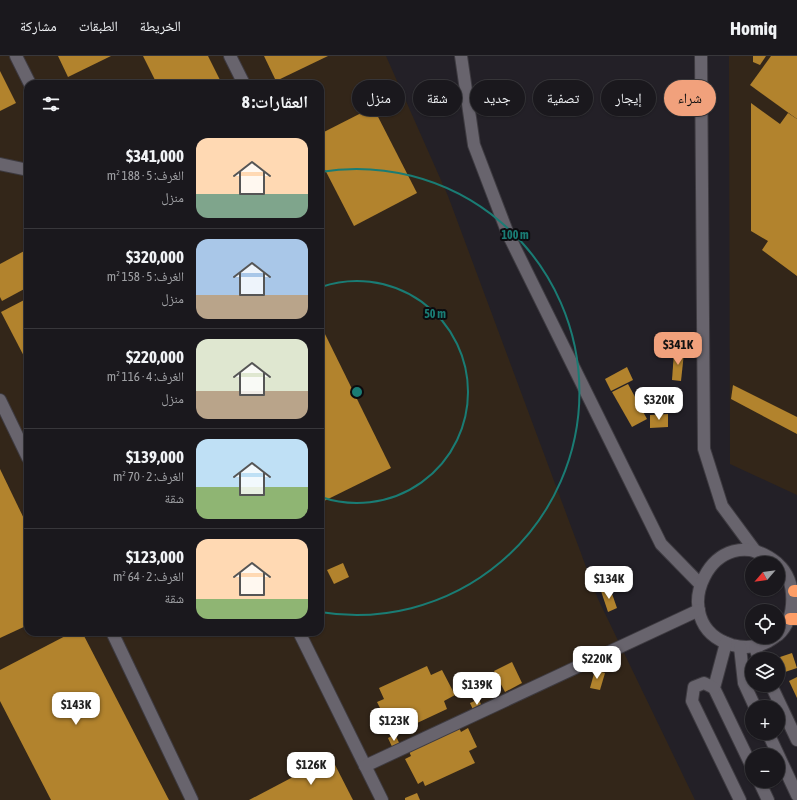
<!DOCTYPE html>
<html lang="ar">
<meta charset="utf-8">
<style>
body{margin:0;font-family:"Asap Condensed","Noto Naskh Arabic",sans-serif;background:#27252a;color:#f1f3f6;direction:rtl;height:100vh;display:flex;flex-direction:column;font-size:15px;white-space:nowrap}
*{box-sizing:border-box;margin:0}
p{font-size:13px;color:#9fa0a4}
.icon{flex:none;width:22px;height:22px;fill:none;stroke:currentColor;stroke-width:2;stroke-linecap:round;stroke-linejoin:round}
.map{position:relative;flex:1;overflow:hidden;direction:ltr}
.side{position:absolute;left:24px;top:24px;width:300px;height:556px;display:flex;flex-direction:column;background:#1a181d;border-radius:12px;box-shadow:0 1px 3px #0004,0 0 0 1px #38373b;direction:rtl}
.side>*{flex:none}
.banner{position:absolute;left:336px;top:24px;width:380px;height:36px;direction:rtl;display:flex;gap:8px}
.needle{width:26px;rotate:242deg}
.tools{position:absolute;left:745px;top:500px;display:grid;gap:8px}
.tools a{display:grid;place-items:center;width:40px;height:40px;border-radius:50%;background:#1a181d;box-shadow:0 1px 3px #0004,0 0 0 1px #38373b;font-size:20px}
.price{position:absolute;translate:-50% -34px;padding:0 9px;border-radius:8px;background:#fff;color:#222;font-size:13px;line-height:26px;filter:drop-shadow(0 1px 2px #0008)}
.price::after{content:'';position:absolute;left:50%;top:24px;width:12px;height:9px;margin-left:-6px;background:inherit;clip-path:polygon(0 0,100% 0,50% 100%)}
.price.current{background:#f1a17c;color:#111}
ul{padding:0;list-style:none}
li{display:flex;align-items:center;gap:12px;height:100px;padding:0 16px}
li+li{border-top:1px solid #38373b}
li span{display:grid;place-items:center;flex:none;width:112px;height:80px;border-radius:12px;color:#555}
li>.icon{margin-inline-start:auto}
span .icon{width:48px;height:48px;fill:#fffc;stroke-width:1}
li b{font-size:17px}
h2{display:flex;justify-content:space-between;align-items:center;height:48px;padding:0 16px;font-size:17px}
.pill{padding:0 14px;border-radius:18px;background:#1a181d;box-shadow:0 1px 3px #0004,0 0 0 1px #38373b;font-size:14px;line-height:36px}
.pill.current{background:#f1a17c;color:#111}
header{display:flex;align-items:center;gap:24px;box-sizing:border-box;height:56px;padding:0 20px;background:#1a181d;border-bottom:1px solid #38373b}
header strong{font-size:19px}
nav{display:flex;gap:22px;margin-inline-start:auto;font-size:14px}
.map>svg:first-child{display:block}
.industrial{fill:#332619;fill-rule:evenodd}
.building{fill:#b2832d}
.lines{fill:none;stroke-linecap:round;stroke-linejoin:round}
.minor-casing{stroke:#3e3b41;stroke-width:14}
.highway-casing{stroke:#3e3b41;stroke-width:14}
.minor{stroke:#68646d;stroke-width:12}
.highway{stroke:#fe9e67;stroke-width:12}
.ring{fill:none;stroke:#1a7c74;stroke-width:2}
.centre{fill:#1a7c74;stroke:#0c0b0e;stroke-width:2}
.ring-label{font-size:12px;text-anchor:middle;font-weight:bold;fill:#1a7c74;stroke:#0c0b0e;stroke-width:4;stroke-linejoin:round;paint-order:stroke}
</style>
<header>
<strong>Homiq</strong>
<nav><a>الخريطة</a><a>الطبقات</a><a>مشاركة</a></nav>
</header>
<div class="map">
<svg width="797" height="744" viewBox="0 0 797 744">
<rect width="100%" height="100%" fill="#232027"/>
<g class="industrial">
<path d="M0 0H386L448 140 598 543 695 744H0ZM28 28H320V576H28Z"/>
<polygon points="729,0 797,0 797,439 730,408"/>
</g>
<g class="building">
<polygon points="58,0 111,0 68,21"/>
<polygon points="143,0 208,0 222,28 157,28"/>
<polygon points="264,0 328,0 276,25"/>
<polygon points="753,0 766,0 760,9 753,6"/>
<polygon points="771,0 797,0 797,63 750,29"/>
<polygon points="0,15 16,47 0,55"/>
<polygon points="751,47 780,68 788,57 797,63 797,220 762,194 768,185 751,175"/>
<polygon points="373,51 417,137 354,170 320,104 320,78"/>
<polygon points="28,193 28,231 2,245 0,241 0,208"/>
<polygon points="28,242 28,308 1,256"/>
<polygon points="322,272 391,412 320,447 320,273"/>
<polygon points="674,296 684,297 681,325 672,324"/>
<polygon points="627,311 633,324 611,335 605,323"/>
<polygon points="628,328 647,363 632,371 612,336"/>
<polygon points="733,329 797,361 797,378 731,343"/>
<polygon points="668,358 668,371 650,372 650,359"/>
<polygon points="0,413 28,471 28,569 0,582"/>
<polygon points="343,507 349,521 334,528 327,514"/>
<polygon points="610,532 617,552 608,556 601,535"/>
<polygon points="73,576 82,576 169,744 51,744 0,645 0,614"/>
<polygon points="792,597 797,612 785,616 780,601"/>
<polygon points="512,606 522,627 505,636 494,615"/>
<polygon points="427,610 431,619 442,614 455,639 444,645 447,653 400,675 397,668 390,672 377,646 384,643 379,632"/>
<polygon points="595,614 605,617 600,634 590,632"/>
<polygon points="797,621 797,642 789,625"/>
<polygon points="479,643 483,654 475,658 470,647"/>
<polygon points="458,669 461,676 468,672 477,691 469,695 475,707 425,730 423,725 418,728 405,703 411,700 408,693"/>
<polygon points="395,678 401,691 394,695 388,682"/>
<polygon points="331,701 353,744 249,744"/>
<polygon points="417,737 420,744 405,744 405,742"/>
</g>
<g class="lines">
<g class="minor-casing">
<g id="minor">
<polyline points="16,0 30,28"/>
<polyline points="230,0 244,28"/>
<polyline points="461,0 474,89 508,178 661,488 700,528"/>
<polyline points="701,0 704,393 722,450 756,496"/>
<polyline points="0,108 28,114"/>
<polyline points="0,344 28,402"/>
<path d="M778 508C797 524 797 562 778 579"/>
<polyline points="112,576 192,744"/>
<polyline points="299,576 382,744"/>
<path d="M775 581C762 591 747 593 732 589 661 568 714 456 777 507"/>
<polyline points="726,587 714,632 752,711"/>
<polyline points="740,591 744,627 755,651"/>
<polyline points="755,591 759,603"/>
<polyline points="771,629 797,684"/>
<polyline points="714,632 704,627 694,631 692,645 740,744"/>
<polyline points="768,677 797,739"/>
<polyline points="365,710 699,554"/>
<polyline points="759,725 768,744"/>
</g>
</g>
<g class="highway-casing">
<g id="highway">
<polyline points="794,535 797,535"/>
<polyline points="790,563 797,563"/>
</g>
</g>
<use href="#minor" class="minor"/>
<use href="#highway" class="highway"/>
</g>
<g class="ring">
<path d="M321 231A111 111 0 1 1 321 441"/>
<path d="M320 116A223 223 0 1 1 320 556"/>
</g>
<circle cx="357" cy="336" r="6" class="centre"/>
<g class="ring-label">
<text x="515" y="183">100 m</text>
<text x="435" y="262">50 m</text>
</g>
</svg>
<div class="tools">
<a><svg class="needle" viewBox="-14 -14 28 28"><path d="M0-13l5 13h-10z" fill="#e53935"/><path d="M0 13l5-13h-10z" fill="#9fa0a4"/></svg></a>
<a><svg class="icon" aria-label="locate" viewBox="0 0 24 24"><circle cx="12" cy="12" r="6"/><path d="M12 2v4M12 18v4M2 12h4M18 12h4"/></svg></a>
<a><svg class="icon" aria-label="layers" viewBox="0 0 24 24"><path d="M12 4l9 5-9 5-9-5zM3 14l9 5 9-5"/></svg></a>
<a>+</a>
<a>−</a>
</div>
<b class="price current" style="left:678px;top:310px">$341K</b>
<b class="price" style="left:659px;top:365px">$320K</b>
<b class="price" style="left:609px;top:544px">$134K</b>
<b class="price" style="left:597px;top:624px">$220K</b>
<b class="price" style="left:477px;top:650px">$139K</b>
<b class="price" style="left:76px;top:670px">$143K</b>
<b class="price" style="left:394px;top:686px">$123K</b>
<b class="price" style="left:311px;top:730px">$126K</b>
<div class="banner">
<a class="pill current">شراء</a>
<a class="pill">إيجار</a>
<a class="pill">تصفية</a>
<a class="pill">جديد</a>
<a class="pill">شقة</a>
<a class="pill">منزل</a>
</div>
<section class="side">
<h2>العقارات: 8<svg class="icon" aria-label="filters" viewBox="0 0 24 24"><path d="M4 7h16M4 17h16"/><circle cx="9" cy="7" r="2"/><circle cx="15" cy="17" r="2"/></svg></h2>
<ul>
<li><span style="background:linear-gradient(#ffd9b3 70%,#7fa58c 0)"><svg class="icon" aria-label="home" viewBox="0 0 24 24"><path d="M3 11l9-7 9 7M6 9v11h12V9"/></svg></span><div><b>$341,000</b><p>الغرف: 5 · 188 m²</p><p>منزل</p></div></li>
<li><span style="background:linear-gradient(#a9c7e8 70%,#b9a48a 0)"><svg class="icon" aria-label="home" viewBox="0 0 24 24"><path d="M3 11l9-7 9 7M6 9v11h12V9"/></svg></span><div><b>$320,000</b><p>الغرف: 5 · 158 m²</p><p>منزل</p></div></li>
<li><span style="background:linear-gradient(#dfe7d0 65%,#b9a48a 0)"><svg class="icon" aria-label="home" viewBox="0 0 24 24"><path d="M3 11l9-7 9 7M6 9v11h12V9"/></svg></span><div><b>$220,000</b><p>الغرف: 4 · 116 m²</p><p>منزل</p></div></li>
<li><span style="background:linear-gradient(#bfe0f5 60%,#8fb573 0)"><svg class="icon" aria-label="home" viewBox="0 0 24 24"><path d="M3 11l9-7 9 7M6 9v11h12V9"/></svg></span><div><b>$139,000</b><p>الغرف: 2 · 70 m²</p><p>شقة</p></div></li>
<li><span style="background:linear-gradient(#ffd9b3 75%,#8fb573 0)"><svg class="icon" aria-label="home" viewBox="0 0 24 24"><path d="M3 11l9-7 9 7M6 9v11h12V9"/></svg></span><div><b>$123,000</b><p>الغرف: 2 · 64 m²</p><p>شقة</p></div></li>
</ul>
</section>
</div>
